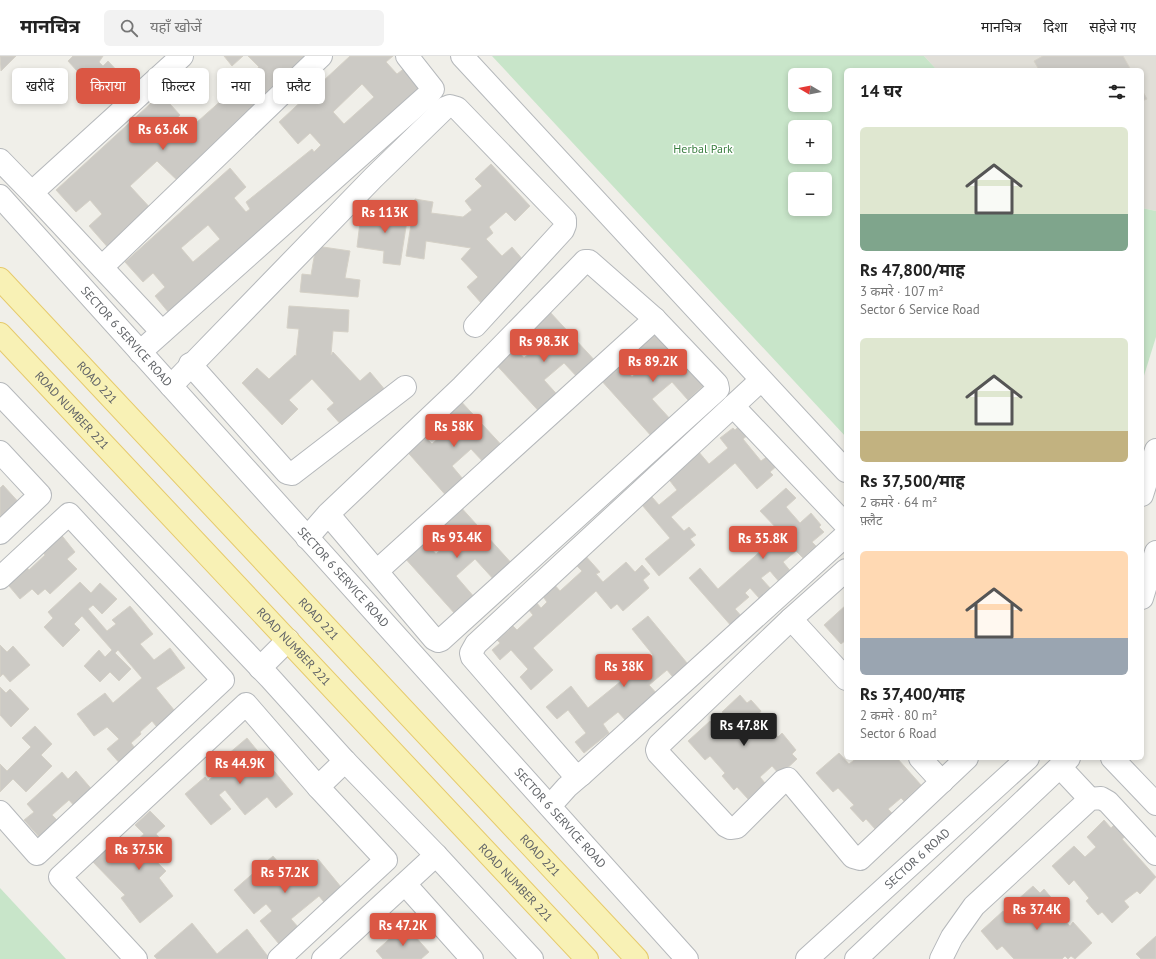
<!DOCTYPE html>
<html lang="hi">
<meta charset="utf-8">
<style>
body{margin:0;font-family:"PT Sans","Noto Sans Devanagari",sans-serif;background:#f2f2f2;color:#222;height:100vh;display:flex;flex-direction:column;font-size:15px;white-space:nowrap}
*{box-sizing:border-box;margin:0}
p{font-size:13px;color:#767676}
.icon{flex:none;width:22px;height:22px;fill:none;stroke:currentColor;stroke-width:2;stroke-linecap:round;stroke-linejoin:round}
.map{position:relative;flex:1;overflow:hidden}
.drawer{position:absolute;left:844px;top:12px;width:300px;height:692px;display:flex;flex-direction:column;background:#fff;border-radius:6px;box-shadow:0 2px 6px #0003}
.drawer>*{flex:none}
.banner{position:absolute;left:12px;top:12px;width:380px;height:36px;display:flex;gap:8px}
.needle{width:26px;rotate:280deg}
.buttons{position:absolute;left:788px;top:12px;display:grid;gap:8px}
.buttons a{display:grid;place-items:center;width:44px;height:44px;border-radius:6px;background:#fff;box-shadow:0 2px 6px #0003;font-size:20px}
.price{position:absolute;translate:-50% -34px;padding:0 9px;border-radius:4px;background:#db5744;color:#fff;font-size:13px;line-height:26px;filter:drop-shadow(0 1px 2px #0008)}
.price::after{content:'';position:absolute;left:50%;top:24px;width:12px;height:9px;margin-left:-6px;background:inherit;clip-path:polygon(0 0,100% 0,50% 100%)}
.price.active{background:#222;color:#fff}
ul{padding:0;list-style:none}
li{display:grid;align-content:center;gap:8px;height:212px;padding:0 16px}
li span{display:grid;place-items:center;height:124px;border-radius:6px;color:#555}
li>.icon{margin-inline-start:auto}
span .icon{width:72px;height:72px;fill:#fffc;stroke-width:1}
li b{font-size:17px}
h2{display:flex;justify-content:space-between;align-items:center;height:48px;padding:0 16px;font-size:17px}
.chip{padding:0 14px;border-radius:6px;background:#fff;box-shadow:0 2px 6px #0003;font-size:14px;line-height:36px}
.chip.active{background:#db5744;color:#fff}
header{display:flex;align-items:center;gap:24px;box-sizing:border-box;height:56px;padding:0 20px;background:#fff;border-bottom:1px solid #e0e0e0}
header strong{font-size:19px}
nav{display:flex;gap:22px;margin-inline-start:auto;font-size:14px}
.search{width:280px;height:36px;background:#f2f2f2;display:flex;align-items:center;gap:10px;box-sizing:border-box;padding:0 14px;border-radius:6px;color:#767676;font-size:15px}
.map>svg:first-child{display:block}
.education{fill:#e0ded7}
.green{fill:#c8e5c9;fill-rule:evenodd}
.building{fill:#cccac5;stroke:#d5d1c7;fill-rule:evenodd}
.lines{fill:none;stroke-linecap:round;stroke-linejoin:round}
.minor-casing{stroke:#b5b8bb;stroke-width:24}
.major-casing{stroke:#e6ca6c;stroke-width:24}
.minor{stroke:#fff;stroke-width:22}
.major{stroke:#f8f1b5;stroke-width:22}
.labels{text-anchor:middle;stroke-width:3;stroke-linejoin:round;paint-order:stroke}
.park-label{font-size:12px;fill:#3d8143;stroke:#fff}
.street-label{font-size:12px;fill:#606367;stroke:#fff}
</style>
<header>
<strong>मानचित्र</strong>
<div class="search"><svg class="icon" aria-label="search" viewBox="0 0 24 24"><circle cx="10" cy="10" r="6"/><path d="M15 15l6 6"/></svg>यहाँ खोजें</div>
<nav><a>मानचित्र</a><a>दिशा</a><a>सहेजे गए</a></nav>
</header>
<div class="map">
<svg width="1156" height="903" viewBox="0 0 1156 903">
<rect width="100%" height="100%" fill="#f0efe9"/>
<polygon class="education" points="924,0 1156,0 1156,155 1142,152 1142,14 937,14"/>
<g class="green">
<path d="M492 0H924L937 14H846V381ZM795 19H825V49H795ZM795 71H825V101H795ZM795 123H825V153H795Z"/>
<polygon points="1142,152 1156,155 1156,281 1142,326"/>
<polygon points="0,832 66,903 0,903"/>
</g>
<g class="building">
<polygon points="0,0 16,0 1,15"/>
<polygon points="73,0 103,0 99,6 103,10 108,5 121,19 100,39 90,29 92,26 81,14 78,16 68,5"/>
<polygon points="224,0 243,0 232,10"/>
<polygon points="248,0 306,0 181,128 157,105 130,130 154,156 111,195 89,170 102,158 90,144 76,156 56,134 161,38 180,59 168,70 179,82 259,11"/>
<path d="M350 0H393L386 6 397 18 406 11 423 29 169 257 155 240 165 231 153 217 143 226 125 206 230 112 246 131 234 142 246 156 250 153 246 146 312 93 314 96 321 89 310 77 298 88 279 66ZM362 28 374 41 344 68 333 56ZM208 169 220 183 193 206 181 192Z"/>
<polygon points="1043,0 1123,0 1131,14 1039,14 1034,5"/>
<polygon points="1142,34 1147,43 1142,45"/>
<polygon points="491,108 530,150 515,165 506,156 489,171 493,177 486,183 502,200 512,191 524,205 482,248 467,231 478,221 461,203 471,192 426,185 424,203 406,200 415,143 433,146 431,157 463,161 472,154 465,145 482,130 475,123"/>
<polygon points="391,149 409,152 400,209 383,207 384,195 357,191 361,158 389,163"/>
<polygon points="316,190 350,195 345,222 360,224 358,241 300,236 302,218 311,219"/>
<polygon points="289,250 349,254 348,276 333,275 331,299 333,296 360,325 370,316 386,335 344,372 327,353 334,347 312,323 289,344 298,353 282,369 242,327 257,312 269,323 295,299 296,300 299,273 287,272"/>
<polygon points="549,255 598,308 580,324 564,307 544,324 563,345 545,362 491,303 510,286 524,302 544,285 531,271"/>
<polygon points="657,274 706,327 688,344 672,326 652,343 672,365 653,382 600,323 619,306 632,321 652,304 639,291"/>
<polygon points="457,341 506,394 487,410 471,393 452,410 468,429 450,444 403,391 420,377 432,388 451,371 439,357"/>
<polygon points="744,366 753,375 743,383 761,405 772,397 780,407 770,416 773,419 757,433 735,407 671,461 684,475 689,471 696,479 690,483 695,489 659,520 645,503 670,482 642,449 652,441 659,449 677,434 667,421 698,395 709,408 728,392 720,382 733,372 735,374"/>
<polygon points="3,429 22,450 4,466 0,462 0,432"/>
<polygon points="786,432 796,442 786,451 800,467 811,457 821,469 819,471 824,476 812,486 816,490 803,502 796,495 783,506 792,517 781,528 770,515 761,522 771,533 760,543 750,532 745,537 749,541 735,553 744,563 733,572 689,522 700,512 718,533 781,477 760,455"/>
<polygon points="458,448 514,510 496,526 475,503 456,520 475,542 456,559 403,500 422,482 436,498 452,484 437,467"/>
<polygon points="59,476 75,496 67,503 77,513 50,538 45,533 38,539 32,533 20,543 4,524 23,507 29,514 45,499 40,492"/>
<polygon points="583,497 600,516 596,518 603,526 626,506 635,516 642,509 650,518 643,524 649,532 623,555 617,548 611,553 596,535 533,592 553,614 531,634 520,621 528,613 511,594 500,604 492,594 500,587 497,584 513,570 517,574 533,559 528,553 536,546 541,552 547,546 541,538 553,527 560,535 582,515 573,506"/>
<polygon points="80,526 91,537 100,527 117,543 102,558 93,549 88,553 107,575 116,568 112,564 130,550 153,578 140,588 154,604 170,592 185,612 156,632 179,660 161,676 152,665 140,676 141,678 131,687 139,697 123,711 107,693 119,683 107,671 94,680 77,658 105,637 113,647 142,622 118,594 115,597 131,613 119,625 110,616 100,626 84,610 99,594 105,601 112,594 82,560 74,568 80,574 63,591 44,571 53,562 48,556"/>
<polygon points="846,549 846,584 841,588 824,569"/>
<polygon points="648,560 692,613 677,626 667,614 649,629 659,640 627,666 618,656 603,668 609,677 584,697 575,686 586,677 568,654 557,663 546,651 571,630 588,652 653,599 632,573"/>
<polygon points="0,589 7,596 13,590 30,609 10,626 3,618 0,621"/>
<polygon points="0,631 6,637 10,633 29,653 11,671 0,659"/>
<polygon points="740,639 747,647 751,644 761,655 758,659 778,681 782,677 796,694 792,698 797,703 780,719 772,710 760,721 765,727 748,743 737,731 734,734 722,720 725,717 710,700 705,704 688,685 710,665 720,676 732,667 722,656"/>
<polygon points="35,670 52,688 41,699 52,710 26,736 13,723 0,736 0,708 7,715 31,691 22,682"/>
<polygon points="247,682 293,738 276,752 267,741 245,759 225,734 219,739 231,753 211,769 185,738 205,721 208,725 219,715 223,719 235,708 227,699"/>
<polygon points="839,697 849,708 857,702 897,702 921,729 904,745 901,742 888,753 894,759 876,774 866,763 863,766 850,752 854,749 838,732 833,736 816,717"/>
<polygon points="76,715 94,736 76,752 69,744 52,759 59,766 41,783 24,764 34,756 27,748 62,716 68,723"/>
<polygon points="150,755 165,770 156,778 166,789 153,802 166,815 159,822 173,840 140,867 121,842 125,839 92,805 108,789 125,805 141,790 136,785 144,778 135,769"/>
<polygon points="1104,764 1111,772 1115,768 1126,780 1122,783 1156,821 1140,838 1137,835 1124,845 1129,851 1112,867 1102,856 1098,859 1086,845 1089,842 1074,824 1069,829 1052,810 1074,790 1085,801 1096,791 1087,781"/>
<polygon points="273,800 293,824 318,803 341,831 324,846 319,840 291,863 299,872 279,888 260,865 272,855 266,848 254,858 234,834"/>
<polygon points="1033,830 1040,837 1044,833 1054,845 1050,849 1070,870 1073,866 1092,887 1075,903 1071,900 1068,903 1065,900 1062,903 1014,903 1002,890 997,894 981,875 1003,855 1013,867 1025,857 1015,846"/>
<polygon points="192,867 217,898 247,873 270,903 157,903 154,900"/>
<polygon points="405,869 429,896 421,903 383,903 376,895"/>
<polygon points="1156,880 1156,903 1141,903 1136,898"/>
</g>
<g class="lines">
<g class="minor-casing">
<g id="minor">
<polyline points="462,0 846,415"/>
<polyline points="0,104 35,140"/>
<path id="s1" d="M0 140 687 903"/>
<polyline points="102,211 321,0"/>
<polyline points="162,276 35,140 35,134 38,131 182,0"/>
<polyline points="140,296 428,39 433,33 407,0"/>
<polyline points="190,308 287,417 292,418 405,331"/>
<polyline points="761,324 476,588 471,597 472,601 572,716 581,719 846,479"/>
<polyline points="171,330 373,122 445,52 450,50 457,52 565,164 565,169 563,174 475,270"/>
<polyline points="0,338 270,622 345,705 436,799 532,903"/>
<polyline points="733,350 846,469"/>
<polyline points="0,396 40,439 0,477"/>
<polyline points="1142,439 1156,394"/>
<polyline points="307,482 328,458 462,331 585,205 589,205 655,263 717,328 718,333 441,584 438,585 434,583 328,458"/>
<polyline points="846,514 791,563 659,689 657,694 658,697 726,770 730,772 737,771 783,725 788,723 853,801 860,803 967,702"/>
<polyline points="377,515 655,263"/>
<polyline points="0,522 69,458 223,624 37,798 0,756"/>
<polyline points="1142,542 1156,496"/>
<polyline points="791,563 846,623"/>
<polyline points="260,612 288,584"/>
<polyline points="920,702 942,726"/>
<polyline points="1112,702 1156,748"/>
<polyline points="1060,711 1090,743"/>
<polyline points="318,731 345,705"/>
<polyline points="550,750 567,731 581,719"/>
<polyline points="405,828 472,903"/>
<polyline points="136,903 60,821 246,648 318,731 386,804 279,903"/>
<polyline points="323,903 436,799"/>
<path id="s2" d="M807 903 1028 702"/>
<polyline points="856,903 1069,702"/>
<polyline points="941,903 952,881 974,850 1090,743 1101,742 1108,746 1156,798"/>
</g>
</g>
<g class="major-casing">
<g id="major">
<path id="s3" d="M0 223 637 903"/>
<path id="s4" d="M0 278 587 903"/>
</g>
</g>
<use href="#minor" class="minor"/>
<use href="#major" class="major"/>
</g>
<g class="labels">
<g class="park-label">
<text x="703" y="97">Herbal Park</text>
</g>
<g class="street-label">
<text dy="4" stroke="none"><textPath href="#s1" startOffset="189">SECTOR 6 SERVICE ROAD</textPath></text>
<text dy="4" stroke="none"><textPath href="#s3" startOffset="142">ROAD 221</textPath></text>
<text dy="4" stroke="none"><textPath href="#s4" startOffset="105">ROAD NUMBER 221</textPath></text>
<text dy="4" stroke="none"><textPath href="#s1" startOffset="513">SECTOR 6 SERVICE ROAD</textPath></text>
<text dy="4" stroke="none"><textPath href="#s3" startOffset="466">ROAD 221</textPath></text>
<text dy="4" stroke="none"><textPath href="#s4" startOffset="429">ROAD NUMBER 221</textPath></text>
<text dy="4" stroke="none"><textPath href="#s1" startOffset="837">SECTOR 6 SERVICE ROAD</textPath></text>
<text dy="4" stroke="none"><textPath href="#s3" startOffset="790">ROAD 221</textPath></text>
<text dy="4" stroke="none"><textPath href="#s2" startOffset="149">SECTOR 6 ROAD</textPath></text>
<text dy="4" stroke="none"><textPath href="#s4" startOffset="753">ROAD NUMBER 221</textPath></text>
</g>
</g>
</svg>
<div class="buttons">
<a><svg class="needle" viewBox="-14 -14 28 28"><path d="M0-13l5 13h-10z" fill="#e53935"/><path d="M0 13l5-13h-10z" fill="#767676"/></svg></a>
<a>+</a>
<a>−</a>
</div>
<b class="price" style="left:163px;top:95px">Rs 63.6K</b>
<b class="price" style="left:385px;top:178px">Rs 113K</b>
<b class="price" style="left:544px;top:307px">Rs 98.3K</b>
<b class="price" style="left:653px;top:327px">Rs 89.2K</b>
<b class="price" style="left:454px;top:392px">Rs 58K</b>
<b class="price" style="left:457px;top:503px">Rs 93.4K</b>
<b class="price" style="left:763px;top:504px">Rs 35.8K</b>
<b class="price" style="left:624px;top:632px">Rs 38K</b>
<b class="price active" style="left:744px;top:691px">Rs 47.8K</b>
<b class="price" style="left:240px;top:729px">Rs 44.9K</b>
<b class="price" style="left:139px;top:815px">Rs 37.5K</b>
<b class="price" style="left:285px;top:838px">Rs 57.2K</b>
<b class="price" style="left:1037px;top:875px">Rs 37.4K</b>
<b class="price" style="left:403px;top:891px">Rs 47.2K</b>
<div class="banner">
<a class="chip">खरीदें</a>
<a class="chip active">किराया</a>
<a class="chip">फ़िल्टर</a>
<a class="chip">नया</a>
<a class="chip">फ़्लैट</a>
</div>
<section class="drawer">
<h2>14 घर<svg class="icon" aria-label="filters" viewBox="0 0 24 24"><path d="M4 7h16M4 17h16"/><circle cx="9" cy="7" r="2"/><circle cx="15" cy="17" r="2"/></svg></h2>
<ul>
<li><span style="background:linear-gradient(#dfe7d0 70%,#7fa58c 0)"><svg class="icon" aria-label="home" viewBox="0 0 24 24"><path d="M3 11l9-7 9 7M6 9v11h12V9"/></svg></span><div><b>Rs 47,800/माह</b><p>3 कमरे · 107 m²</p><p>Sector 6 Service Road</p></div></li>
<li><span style="background:linear-gradient(#dfe7d0 75%,#c2b280 0)"><svg class="icon" aria-label="home" viewBox="0 0 24 24"><path d="M3 11l9-7 9 7M6 9v11h12V9"/></svg></span><div><b>Rs 37,500/माह</b><p>2 कमरे · 64 m²</p><p>फ़्लैट</p></div></li>
<li><span style="background:linear-gradient(#ffd9b3 70%,#9aa5b1 0)"><svg class="icon" aria-label="home" viewBox="0 0 24 24"><path d="M3 11l9-7 9 7M6 9v11h12V9"/></svg></span><div><b>Rs 37,400/माह</b><p>2 कमरे · 80 m²</p><p>Sector 6 Road</p></div></li>
</ul>
</section>
</div>
